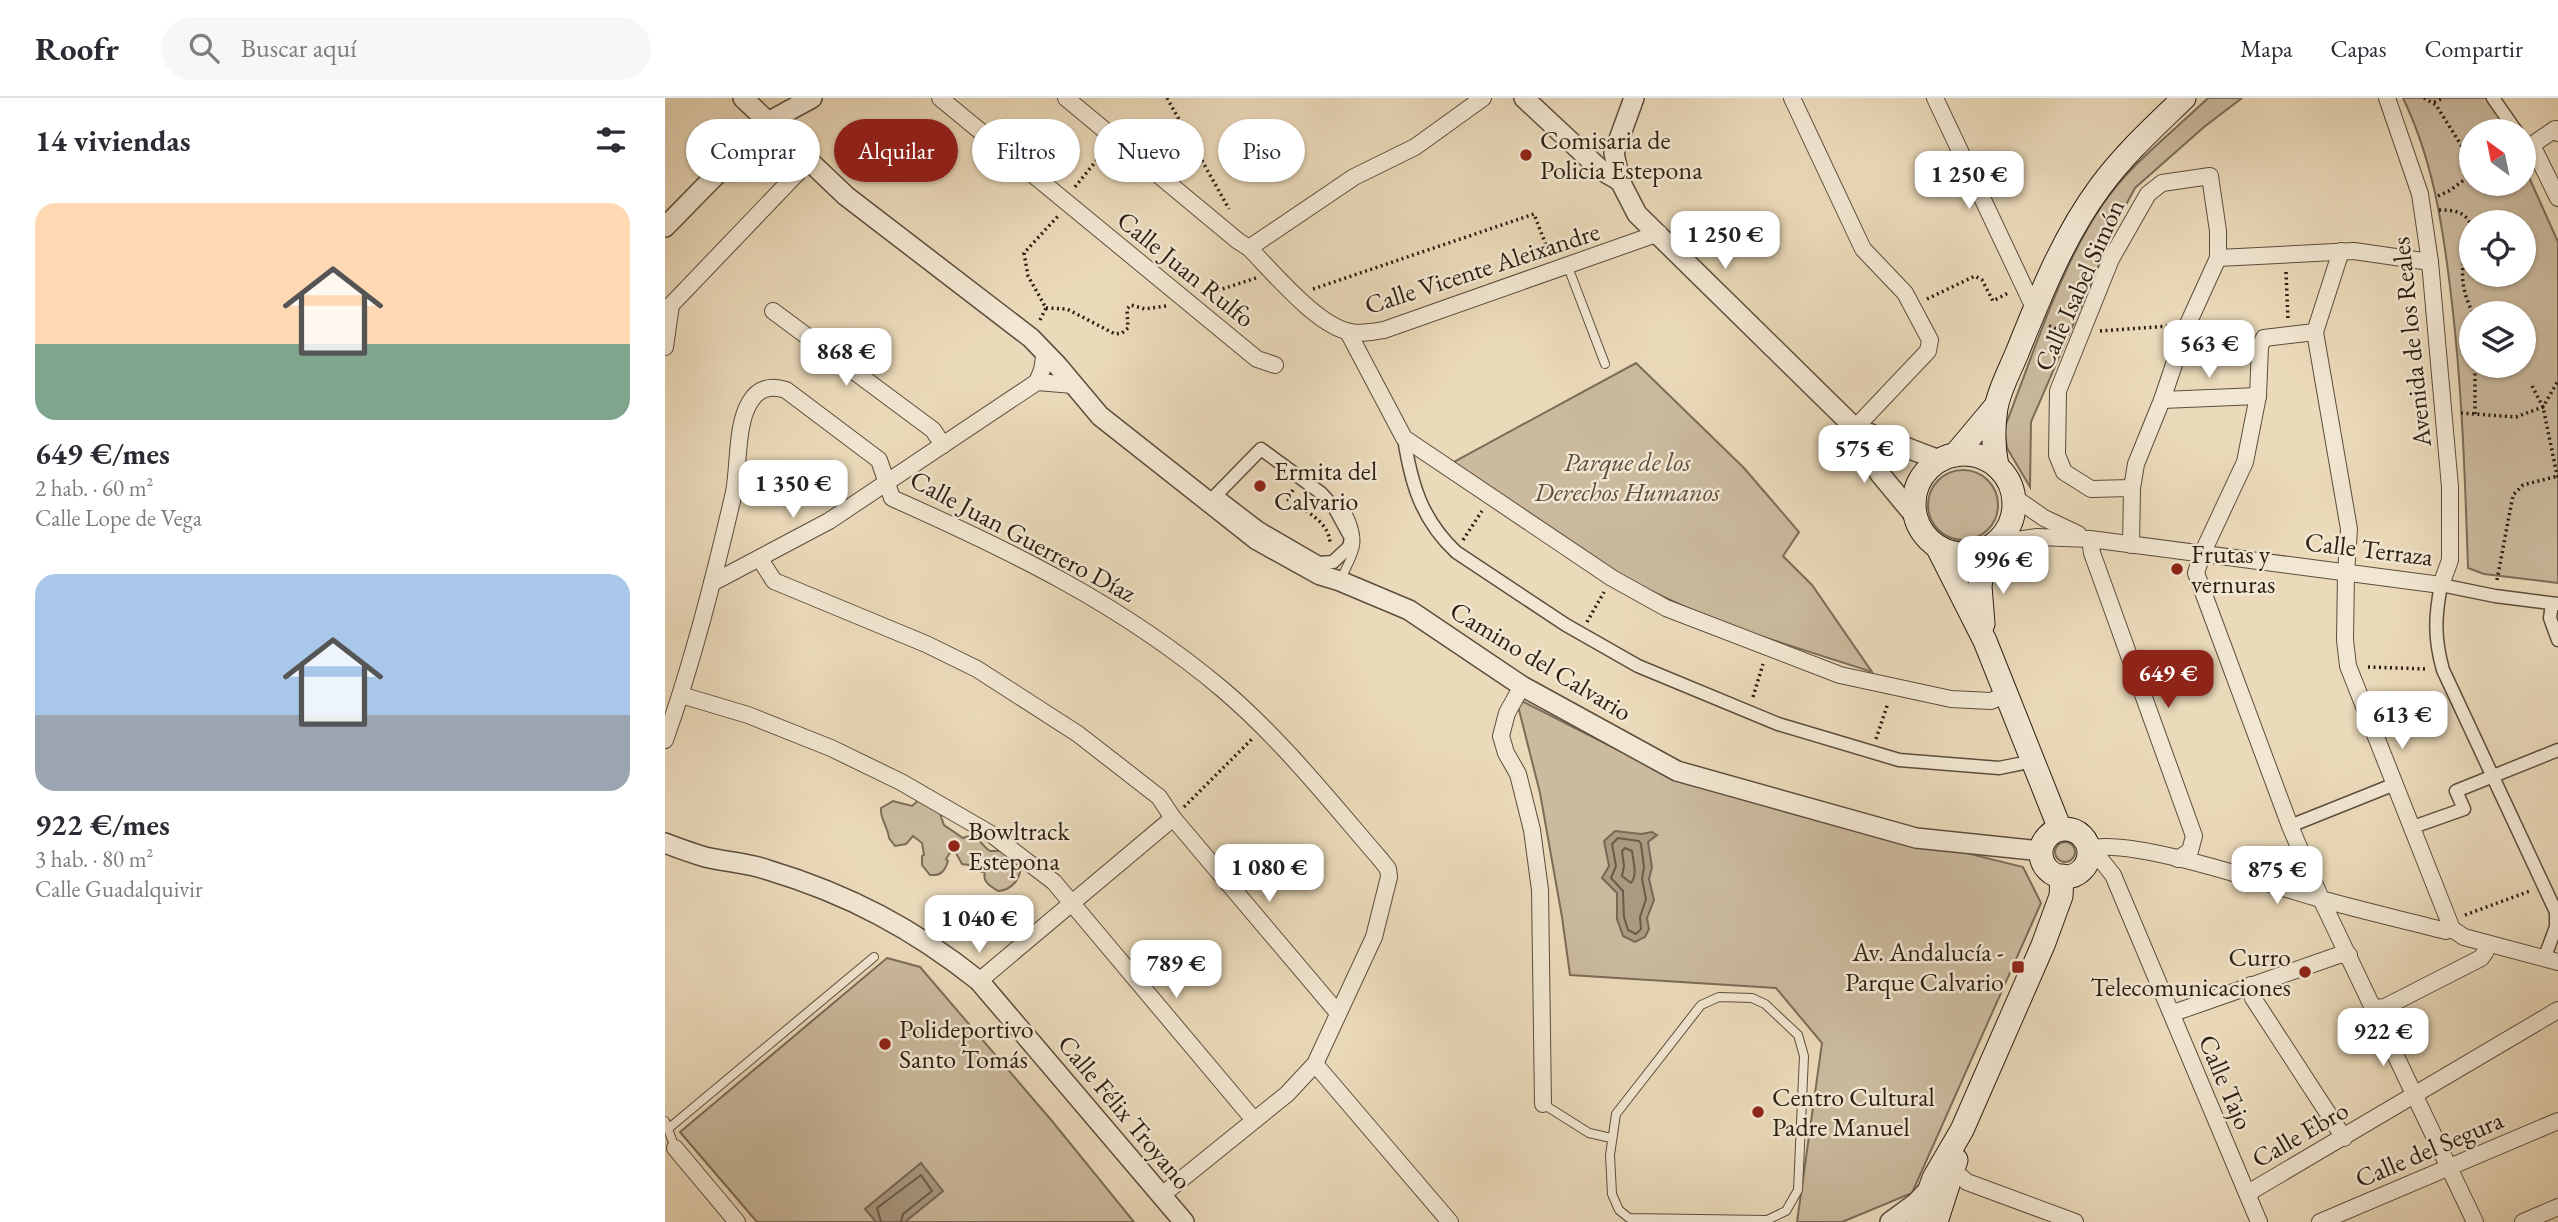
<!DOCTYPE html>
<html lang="es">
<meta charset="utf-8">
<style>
body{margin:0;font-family:"EB Garamond",serif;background:#f7f7f7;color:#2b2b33;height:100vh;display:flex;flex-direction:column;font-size:26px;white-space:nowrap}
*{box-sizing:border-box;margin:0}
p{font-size:23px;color:#7c7c81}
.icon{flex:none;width:38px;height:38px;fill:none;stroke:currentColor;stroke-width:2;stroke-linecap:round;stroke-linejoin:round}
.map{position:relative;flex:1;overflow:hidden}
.sheet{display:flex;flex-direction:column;background:#fff;width:665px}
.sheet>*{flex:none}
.guide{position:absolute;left:21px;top:21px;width:665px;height:63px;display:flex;gap:14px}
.needle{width:46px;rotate:327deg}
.buttons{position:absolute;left:1794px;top:21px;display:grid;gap:14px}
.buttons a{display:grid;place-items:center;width:77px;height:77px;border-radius:50%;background:#fff;box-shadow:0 2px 5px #0004;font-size:35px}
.price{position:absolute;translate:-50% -60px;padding:0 16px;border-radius:14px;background:#fff;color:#222;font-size:23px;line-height:46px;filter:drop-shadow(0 2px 4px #0008)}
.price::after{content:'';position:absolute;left:50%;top:42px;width:21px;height:16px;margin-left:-10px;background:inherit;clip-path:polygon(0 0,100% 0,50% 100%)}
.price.on{background:#8f2418;color:#fff}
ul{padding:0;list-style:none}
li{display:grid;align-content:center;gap:14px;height:371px;padding:0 35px}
li span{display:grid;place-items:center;height:217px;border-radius:21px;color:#555}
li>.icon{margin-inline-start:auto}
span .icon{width:126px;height:126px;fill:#fffc;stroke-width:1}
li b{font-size:30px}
h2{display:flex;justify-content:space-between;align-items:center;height:84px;padding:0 35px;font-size:30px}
.chip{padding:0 24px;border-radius:32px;background:#fff;box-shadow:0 2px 5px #0004;font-size:24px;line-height:63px}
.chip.on{background:#8f2418;color:#fff}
header{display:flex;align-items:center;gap:42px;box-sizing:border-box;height:98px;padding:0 35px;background:#fff;border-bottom:2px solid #e1e1e2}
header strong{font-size:33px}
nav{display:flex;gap:38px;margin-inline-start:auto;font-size:24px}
.search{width:490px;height:63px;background:#f7f7f7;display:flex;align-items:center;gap:18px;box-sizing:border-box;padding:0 24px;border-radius:38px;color:#7c7c81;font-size:26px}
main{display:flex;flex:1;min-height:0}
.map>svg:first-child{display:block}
.green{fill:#cbba9e;stroke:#7c6c58;stroke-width:2;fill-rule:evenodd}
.water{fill:#aa9a81;stroke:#786855;stroke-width:2}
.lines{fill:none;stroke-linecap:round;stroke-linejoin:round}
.shore{stroke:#6b5c4a;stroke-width:2}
.service-casing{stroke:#5c4d3d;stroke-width:10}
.pedestrian-casing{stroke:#5c4d3d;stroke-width:15}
.minor-casing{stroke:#5c4d3d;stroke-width:18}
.tertiary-casing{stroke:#5c4d3d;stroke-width:22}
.secondary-casing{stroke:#2c1e13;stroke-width:25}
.path{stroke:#2c1e13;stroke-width:3.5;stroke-dasharray:2 3.5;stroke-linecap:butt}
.service{stroke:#f2e7d2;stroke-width:8}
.pedestrian{stroke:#f2e7d2;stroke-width:12}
.minor{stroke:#f2e7d2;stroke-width:16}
.tertiary{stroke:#f2e7d2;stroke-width:19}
.secondary{stroke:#f2e7d2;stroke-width:23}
.poi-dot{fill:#8f2418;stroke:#f2e7d2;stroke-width:2.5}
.labels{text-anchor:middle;stroke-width:5;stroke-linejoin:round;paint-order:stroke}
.poi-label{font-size:26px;fill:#2c1e13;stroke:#f2e7d2;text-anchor:start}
.street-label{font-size:26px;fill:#2c1e13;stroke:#f2e7d2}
.park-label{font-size:26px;font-style:italic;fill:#5c4d3d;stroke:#f2e7d2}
</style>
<header>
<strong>Roofr</strong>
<div class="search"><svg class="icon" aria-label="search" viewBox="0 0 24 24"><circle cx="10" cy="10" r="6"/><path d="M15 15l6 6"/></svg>Buscar aquí</div>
<nav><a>Mapa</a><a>Capas</a><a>Compartir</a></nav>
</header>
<main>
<section class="sheet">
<h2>14 viviendas<svg class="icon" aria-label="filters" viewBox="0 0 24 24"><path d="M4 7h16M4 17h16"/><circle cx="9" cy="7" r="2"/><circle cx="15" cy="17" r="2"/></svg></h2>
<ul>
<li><span style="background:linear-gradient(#ffd9b3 65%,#7fa58c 0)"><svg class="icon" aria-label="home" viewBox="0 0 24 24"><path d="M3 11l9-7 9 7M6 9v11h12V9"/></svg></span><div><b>649 €/mes</b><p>2 hab. · 60 m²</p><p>Calle Lope de Vega</p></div></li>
<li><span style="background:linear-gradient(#a9c7e8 65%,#9aa5b1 0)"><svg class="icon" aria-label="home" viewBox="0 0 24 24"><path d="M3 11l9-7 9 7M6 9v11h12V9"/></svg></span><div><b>922 €/mes</b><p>3 hab. · 80 m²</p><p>Calle Guadalquivir</p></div></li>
</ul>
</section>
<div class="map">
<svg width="1893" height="1124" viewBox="0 0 1893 1124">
<rect width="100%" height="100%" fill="#ebdaba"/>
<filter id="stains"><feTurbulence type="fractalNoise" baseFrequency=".00286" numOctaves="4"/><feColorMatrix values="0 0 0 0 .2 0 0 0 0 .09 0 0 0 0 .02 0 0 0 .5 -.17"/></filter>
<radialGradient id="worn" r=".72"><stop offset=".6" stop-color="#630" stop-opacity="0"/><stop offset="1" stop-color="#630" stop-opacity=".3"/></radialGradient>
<g class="green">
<path d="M1543 0H1577L1539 29 1470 90 1456 116 1366 324 1365 389 1342 350 1339 331C1368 258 1394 170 1438 106 1465 66 1508 34 1543 0Z"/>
<path d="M1738 0H1822L1842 33H1806V86H1858L1859 68 1893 144V485L1819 476 1803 470C1800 378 1797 288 1786 197 1778 129 1768 62 1738 0ZM1806 124H1858V177H1806ZM1806 215H1858V268H1806Z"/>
<polygon points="971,265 1079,370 1134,434 1118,458 1147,487 1207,574 1052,524 935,469 785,366"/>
<circle cx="1298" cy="407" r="35"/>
<polygon points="851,600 1018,685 1358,769 1376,805 1247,1095 1177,1124 1132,1124 1157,945 1111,890 905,877 897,819 875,695"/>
<path d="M254 702 274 713 279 727 298 740C313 733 315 747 325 753H337L356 766C356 781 347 792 333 793 325 788 317 784 320 774H316L311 768 297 766 291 755 286 753 281 761 283 763C280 773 276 778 265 777L257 767V758L259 757 257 745 248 738 241 746 230 748 224 740C223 729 215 721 216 710L228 703 247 708Z"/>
<circle cx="1400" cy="754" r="10"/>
<polygon points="222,860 255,869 387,1023 469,1124 92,1124 15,1034"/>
</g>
<g class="water">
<polygon points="950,733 976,736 987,734 992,737 983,744 987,769 984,781 989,802 982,820 984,831 980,839 970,844 958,838 952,821 952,795 937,780 944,768 939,743"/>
<polygon points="256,1065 278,1093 240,1124 211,1124 200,1111"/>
</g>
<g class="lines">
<g class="shore">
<polygon points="953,740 974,743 976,746 979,769 977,781 981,801 975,819 976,831 971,836 963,832 959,819 958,793 946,780 951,768 947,746"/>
<path d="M960 750 967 753C968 764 973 776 966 785L957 778 959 768 957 753Z"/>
<polyline points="216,1124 212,1110 256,1077 267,1093 238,1116 236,1124"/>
</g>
<g class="service-casing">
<g id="service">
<polyline points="903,169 940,266"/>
<path d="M675 483C688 454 698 447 683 416"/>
<polygon points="1054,899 1087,900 1100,906 1133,937 1139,958 1133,1092 1121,1113 1102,1122 964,1120 954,1112 947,1096 945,1057 951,1016 1036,907"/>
<polyline points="878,1006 924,1035 946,1040"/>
<polyline points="0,1023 10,1050"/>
<polyline points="4,1030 209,859"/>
</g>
</g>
<g class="pedestrian-casing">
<g id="pedestrian">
<polyline points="1828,0 1851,33"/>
<path d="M739 340C746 385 756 421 791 454L901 527 973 568 1113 626 1234 662 1334 670 1369 663"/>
<polygon points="596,351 656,395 669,409 686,440 684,449 668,464 654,465 594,430 551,397"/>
<polyline points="1887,506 1885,520 1893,542"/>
<polyline points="1625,728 1730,686"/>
<polyline points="1748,729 1799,711 1791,693 1893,652"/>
<path d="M1879 861 1891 829V814L1778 572C1769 540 1770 518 1776 487L1830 498 1893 506"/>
</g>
</g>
<g class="minor-casing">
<g id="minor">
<polyline points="275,0 592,261 610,267"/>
<path d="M401 0 573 143 584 150C608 174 653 229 686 234 697 236 707 234 719 232L994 135"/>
<polyline points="1127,0 1198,151 1240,195 1265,242 1263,253 1190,330"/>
<polyline points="1270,0 1370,212"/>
<polyline points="1893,35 1890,31 1867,47 1893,100"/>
<polyline points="584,150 689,79 750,49 818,0"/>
<polyline points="1676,153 1650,234 1684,431 1681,475 1680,542 1683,568 1787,831"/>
<polyline points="1553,160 1689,153 1765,164"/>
<polyline points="108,213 268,332 278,347"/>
<polyline points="683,234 739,340 947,480 1001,510 1175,577 1286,601 1326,603 1342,596"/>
<polyline points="1650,234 1599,240 1595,248 1593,298 1580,364 1537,456 1531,475 1625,728 1656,801 1810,1124"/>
<polyline points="0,249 6,207 143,64"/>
<polyline points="372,284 408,287"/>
<polyline points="1497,302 1593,298"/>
<polyline points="1349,399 1379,420 1413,436"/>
<polyline points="1425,441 1427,455 1529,738 1525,753 1513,761"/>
<polyline points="1332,445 1372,439 1425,441 1776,487 1785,462 1785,389 1765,164 1755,96 1722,0"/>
<polyline points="1466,447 1467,390 1471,366 1497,302 1522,228 1553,160 1553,133 1545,78 1497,85 1483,96 1446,161 1393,293 1392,357 1399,374 1426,391 1467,390"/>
<polyline points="95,461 109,483 261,546 312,571 413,636 494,699 508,720 673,915"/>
<polyline points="47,485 164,423 372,284 377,272 380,253"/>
<polyline points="857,588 842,615 836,638 841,655 853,676 867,732 875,792 878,1006"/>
<polyline points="16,597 83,617 166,650 236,684 326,736 389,784 589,1022"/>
<path d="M0 642C29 561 50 477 69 394 74 368 71 326 85 304 93 290 106 287 121 292L214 362 227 400C346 453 456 506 557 591 616 641 665 703 716 762L723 771 724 779 709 839 650 966 622 996 497 1097"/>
<path d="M1424 751C1463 738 1606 787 1652 800 1695 812 1738 822 1781 833L1787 831 1799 839 1893 864"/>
<polyline points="1424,759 1436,762 1448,777 1594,1124"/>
<polyline points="314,883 508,720"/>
<polyline points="1586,887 1588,900 1679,1040"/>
<polyline points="1710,910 1720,909 1816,860 1821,853 1820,845"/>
<polyline points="1506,914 1514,913 1674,857 1684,857"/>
<polyline points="650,966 785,1124"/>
<polyline points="10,1050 72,1124"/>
<polyline points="1288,1072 1302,1084 1410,1124"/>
<polyline points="1584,1097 1588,1092 1893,912"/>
<polyline points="1655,1124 1893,1023"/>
<polyline points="1858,1124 1893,1109"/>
</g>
</g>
<g class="tertiary-casing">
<g id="tertiary">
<polyline points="78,0 181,98 366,240 393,268 435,318 592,442 655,477 675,483 744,512 857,588 1012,673 1251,740 1376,753"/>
<polyline points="859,0 936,72 955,83"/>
<polyline points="969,0 949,55 955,83 972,116 1190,330 1215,376 1249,417"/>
<polyline points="0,129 103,24 147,0"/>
<polyline points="1190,330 1274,362"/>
<path d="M0 745C13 750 27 755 40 759 61 764 83 765 103 772 183 796 249 831 314 883L519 1124"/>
<polyline points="1225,1124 1251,1105 1264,1091"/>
</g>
</g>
<g class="secondary-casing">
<g id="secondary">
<circle cx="1299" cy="406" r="50"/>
<polyline points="1290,357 1331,308"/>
<path d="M1332 368C1328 349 1328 329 1331 310 1334 292 1345 272 1352 255 1375 198 1398 139 1435 89 1459 56 1490 28 1519 0"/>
<polyline points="1273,450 1320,543 1395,731"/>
<polyline points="1318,526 1315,488 1321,452"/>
<circle cx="1400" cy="755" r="24"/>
<polyline points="1253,1124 1269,1080 1297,1032 1378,847 1396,798 1397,778"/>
<polyline points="1271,1124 1291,1062"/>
</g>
</g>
<g class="path">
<polyline points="502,0 564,111"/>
<polyline points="1759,0 1771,7 1806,63"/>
<polyline points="1769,4 1779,0"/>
<polyline points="410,89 440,52"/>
<polyline points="1773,98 1784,93 1806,77"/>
<path d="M1774 112C1788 112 1800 113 1806 127"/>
<path d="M1806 144C1793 168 1796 192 1808 215"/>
<polyline points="1621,174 1623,222"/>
<polyline points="648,191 869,116 884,155"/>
<polyline points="542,196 591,180"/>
<polyline points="1262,201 1310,178 1317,182 1328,203 1343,195"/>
<polyline points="381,210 402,211 450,236 457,235 463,230 462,211 466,207 480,211 501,208"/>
<polyline points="375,222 381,210 363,178 359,155 394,117"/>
<polyline points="1384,228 1400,234"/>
<polyline points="1435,233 1504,228"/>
<polyline points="1867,288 1878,309 1893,382"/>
<polyline points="1796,315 1851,319 1878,309 1893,283"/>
<polyline points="1810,316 1810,268"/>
<path d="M628 392 622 401C638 412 665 423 665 446"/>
<polyline points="798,442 817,413"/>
<polyline points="1832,482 1848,397 1858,387 1893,378"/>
<polyline points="922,524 939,494"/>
<polyline points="1703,569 1762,571"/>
<polyline points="1088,599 1098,566"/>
<polyline points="1211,641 1223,605"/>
<polyline points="519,709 588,640"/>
<polyline points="1800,817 1865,793"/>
</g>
<use href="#service" class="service"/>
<use href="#pedestrian" class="pedestrian"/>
<use href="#minor" class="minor"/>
<use href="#tertiary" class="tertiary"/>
<use href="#secondary" class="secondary"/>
</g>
<g class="poi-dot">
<circle cx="861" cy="57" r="7"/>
<circle cx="595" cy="388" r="7"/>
<circle cx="1512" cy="471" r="7"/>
<circle cx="289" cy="748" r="7"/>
<rect x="1346" y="862" width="14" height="14" rx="3.5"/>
<circle cx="1640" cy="874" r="7"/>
<circle cx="220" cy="946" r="7"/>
<circle cx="1093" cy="1014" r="7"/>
</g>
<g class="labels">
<g class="poi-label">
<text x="875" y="51">Comisaria de<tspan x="875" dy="30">Policia Estepona</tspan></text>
<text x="609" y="382">Ermita del<tspan x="609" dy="30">Calvario</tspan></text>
<text x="1526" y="465">Frutas y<tspan x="1526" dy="30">vernuras</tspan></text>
<text x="303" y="742">Bowltrack<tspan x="303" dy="30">Estepona</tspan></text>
<text x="1339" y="863" text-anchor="end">Av. Andalucía -<tspan x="1339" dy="30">Parque Calvario</tspan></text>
<text x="1626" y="868" text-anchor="end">Curro<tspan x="1626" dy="30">Telecomunicaciones</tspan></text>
<text x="234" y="940">Polideportivo<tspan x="234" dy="30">Santo Tomás</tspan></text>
<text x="1107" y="1008">Centro Cultural<tspan x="1107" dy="30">Padre Manuel</tspan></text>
</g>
<g class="street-label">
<text transform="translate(817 170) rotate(-18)" y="9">Calle Vicente Aleixandre</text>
<text transform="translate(521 171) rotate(39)" y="9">Calle Juan Rulfo</text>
<text transform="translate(1414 187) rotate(-66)" y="9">Calle Isabel Simón</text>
<text transform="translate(1746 244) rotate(-96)" y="9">Avenida de los Reales</text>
<text transform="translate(358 438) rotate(28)" y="9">Calle Juan Guerrero Díaz</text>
<text transform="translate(1704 451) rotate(7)" y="9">Calle Terraza</text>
<text transform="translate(876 563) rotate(31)" y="9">Camino del Calvario</text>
<text transform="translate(1561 984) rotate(67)" y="9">Calle Tajo</text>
<text transform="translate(460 1014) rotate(50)" y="9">Calle Félix Troyano</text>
<text transform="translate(1635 1036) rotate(-30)" y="9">Calle Ebro</text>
<text transform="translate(1764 1051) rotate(-23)" y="9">Calle del Segura</text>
</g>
<g class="park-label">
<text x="962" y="373">Parque de los<tspan x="962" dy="30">Derechos Humanos</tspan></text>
</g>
</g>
<rect width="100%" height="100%" filter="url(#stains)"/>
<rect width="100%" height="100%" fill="url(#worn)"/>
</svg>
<div class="buttons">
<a><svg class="needle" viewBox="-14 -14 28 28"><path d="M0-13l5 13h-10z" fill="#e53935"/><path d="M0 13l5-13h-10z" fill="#7c7c81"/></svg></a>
<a><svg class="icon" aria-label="locate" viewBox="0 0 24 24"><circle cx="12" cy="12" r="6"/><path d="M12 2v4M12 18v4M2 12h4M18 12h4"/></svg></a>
<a><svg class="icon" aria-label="layers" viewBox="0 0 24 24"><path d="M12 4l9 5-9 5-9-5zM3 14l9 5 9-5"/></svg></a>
</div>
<b class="price" style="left:1304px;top:113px">1 250 €</b>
<b class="price" style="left:1060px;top:173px">1 250 €</b>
<b class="price" style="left:1544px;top:282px">563 €</b>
<b class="price" style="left:181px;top:290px">868 €</b>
<b class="price" style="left:1199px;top:387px">575 €</b>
<b class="price" style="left:128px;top:422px">1 350 €</b>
<b class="price" style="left:1338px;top:498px">996 €</b>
<b class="price on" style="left:1503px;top:612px">649 €</b>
<b class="price" style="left:1737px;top:653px">613 €</b>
<b class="price" style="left:604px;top:806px">1 080 €</b>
<b class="price" style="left:1612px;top:808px">875 €</b>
<b class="price" style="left:314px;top:857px">1 040 €</b>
<b class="price" style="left:511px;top:902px">789 €</b>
<b class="price" style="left:1718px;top:970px">922 €</b>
<div class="guide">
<a class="chip">Comprar</a>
<a class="chip on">Alquilar</a>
<a class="chip">Filtros</a>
<a class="chip">Nuevo</a>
<a class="chip">Piso</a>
</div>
</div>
</main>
